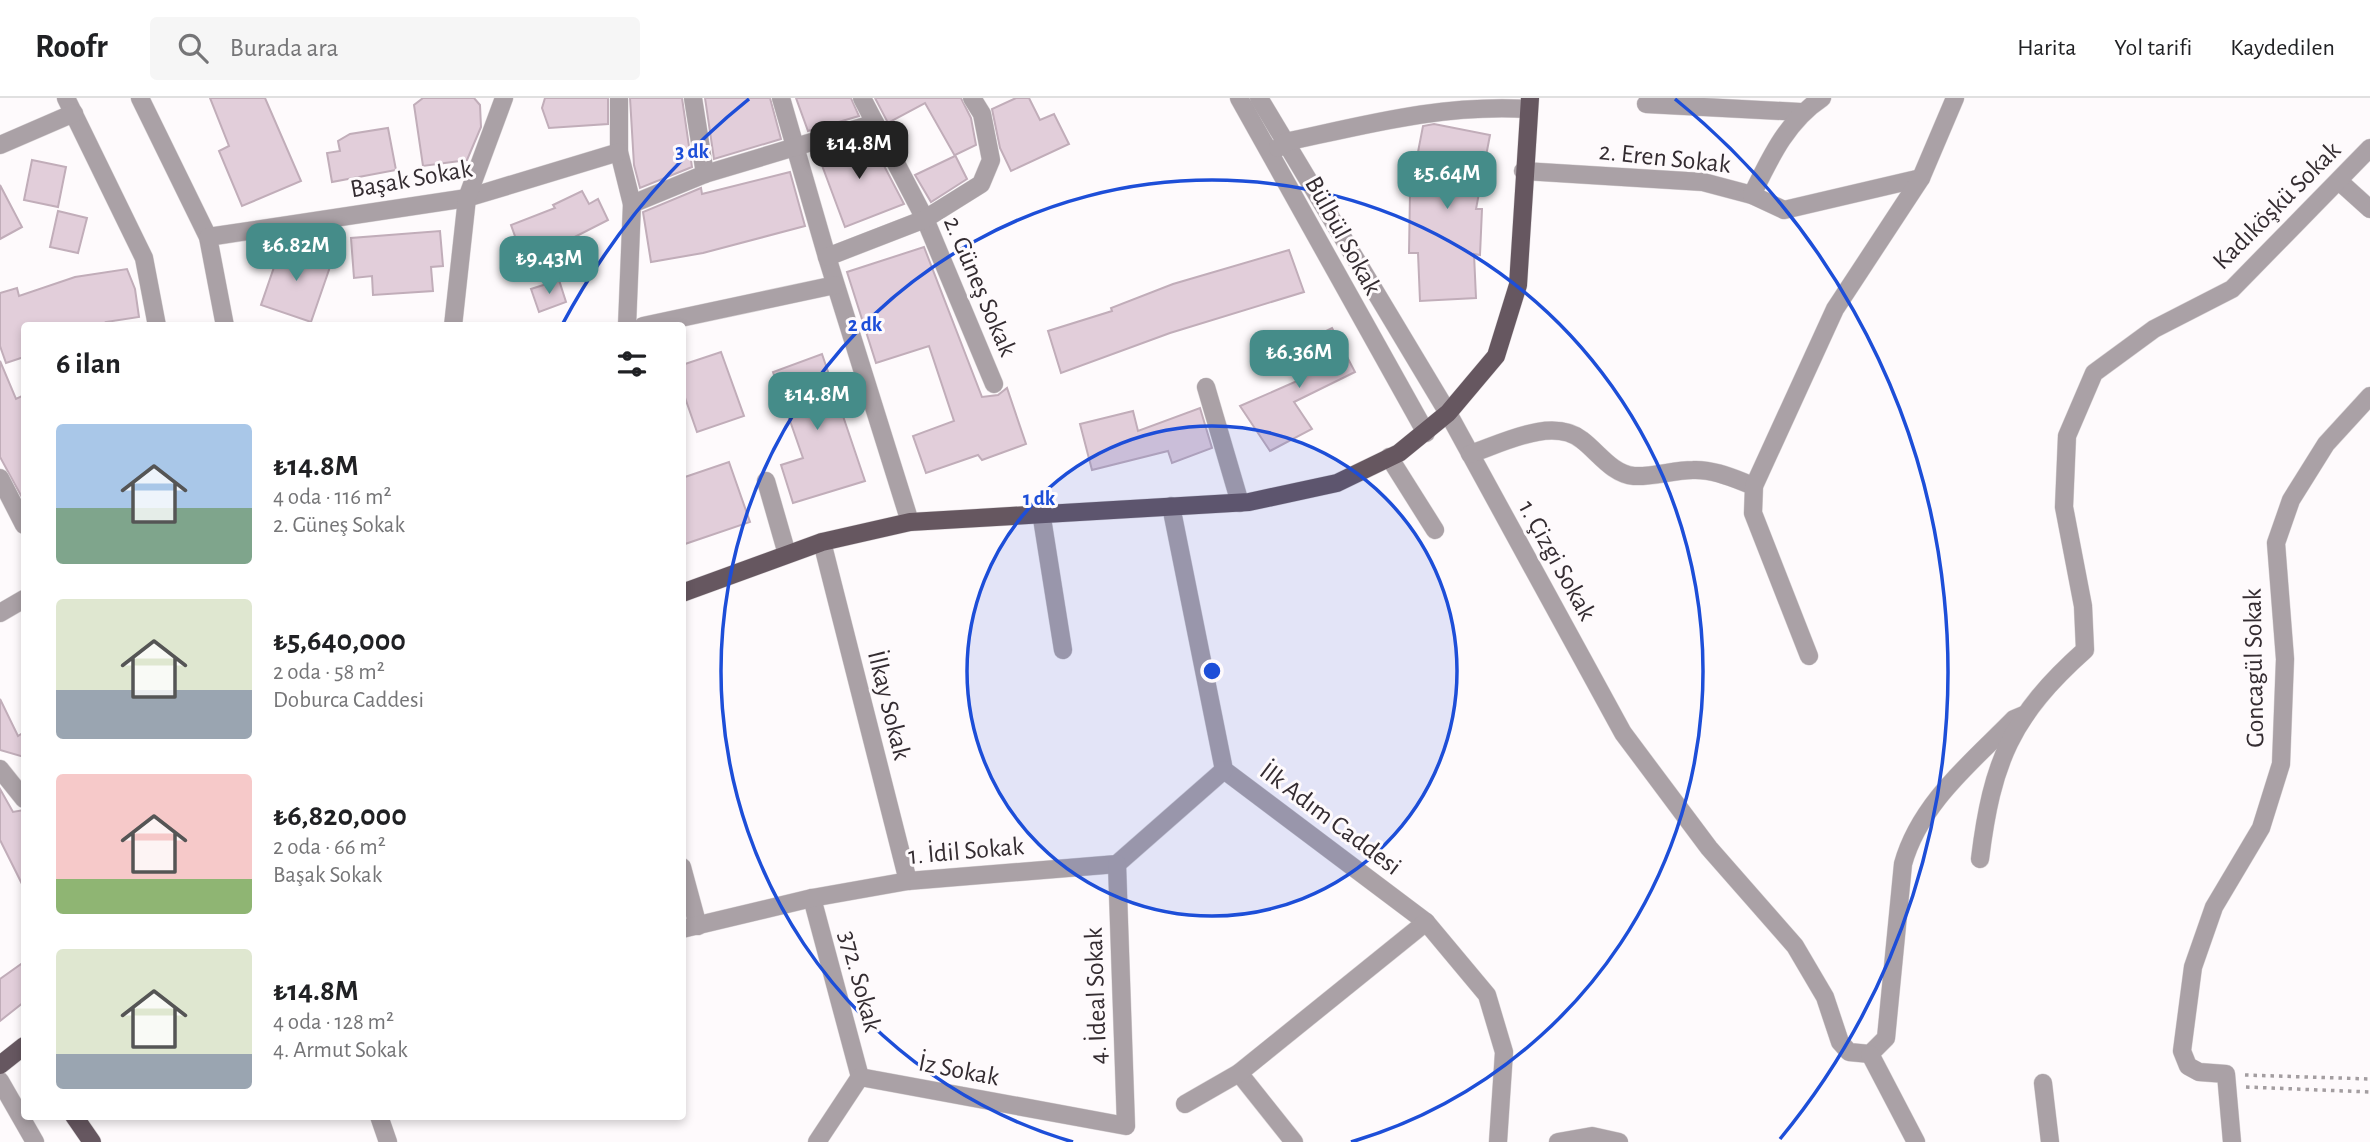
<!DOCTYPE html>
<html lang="tr">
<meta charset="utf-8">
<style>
body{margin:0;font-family:"Alegreya Sans",sans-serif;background:#f6f6f6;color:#202124;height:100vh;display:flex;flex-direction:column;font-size:26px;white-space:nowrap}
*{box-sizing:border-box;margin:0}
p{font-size:23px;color:#757577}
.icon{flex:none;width:38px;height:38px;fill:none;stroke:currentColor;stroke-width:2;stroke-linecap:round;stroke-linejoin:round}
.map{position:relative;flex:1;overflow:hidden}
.side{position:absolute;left:21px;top:224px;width:665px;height:798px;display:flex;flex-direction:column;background:#fff;border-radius:7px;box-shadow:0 4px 10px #0003}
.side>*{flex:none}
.price{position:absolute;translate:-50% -60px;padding:0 16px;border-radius:14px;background:#458c89;color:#fff;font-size:23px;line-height:46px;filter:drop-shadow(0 2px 4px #0008)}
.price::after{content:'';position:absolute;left:50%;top:42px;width:21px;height:16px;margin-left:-10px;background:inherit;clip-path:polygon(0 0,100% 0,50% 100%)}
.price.current{background:#222;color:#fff}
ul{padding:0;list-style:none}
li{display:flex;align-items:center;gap:21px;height:175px;padding:0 35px}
li span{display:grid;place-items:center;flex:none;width:196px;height:140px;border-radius:7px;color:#555}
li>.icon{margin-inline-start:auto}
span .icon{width:84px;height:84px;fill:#fffc;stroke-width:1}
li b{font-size:30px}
h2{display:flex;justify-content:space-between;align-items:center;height:84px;padding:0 35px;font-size:30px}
header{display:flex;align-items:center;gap:42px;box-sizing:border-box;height:98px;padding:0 35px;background:#fff;border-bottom:2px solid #e0e0e0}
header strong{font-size:33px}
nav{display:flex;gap:38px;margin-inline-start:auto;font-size:24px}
.search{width:490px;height:63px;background:#f6f6f6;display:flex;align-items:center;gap:18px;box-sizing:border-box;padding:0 24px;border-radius:7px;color:#757577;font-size:26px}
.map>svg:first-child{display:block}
.building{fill:#e2ceda;stroke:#c1adb9;stroke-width:2}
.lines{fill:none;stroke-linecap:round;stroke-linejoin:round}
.minor-casing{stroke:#dad5d7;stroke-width:19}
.major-casing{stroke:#dad5d7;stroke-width:19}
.path{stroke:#a39da0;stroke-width:3.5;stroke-dasharray:3.5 5;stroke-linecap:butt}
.minor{stroke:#aaa1a6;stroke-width:18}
.major{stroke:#665760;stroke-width:18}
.ring{fill:none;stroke:#1d4ed8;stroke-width:3.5}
.labels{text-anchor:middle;stroke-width:6;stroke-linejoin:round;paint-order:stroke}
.street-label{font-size:26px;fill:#342c31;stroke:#fefafc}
.centre{fill:#1d4ed8;stroke:#fefafc;stroke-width:3.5}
.ring-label{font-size:21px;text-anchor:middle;font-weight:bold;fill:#1d4ed8;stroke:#fefafc;stroke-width:6;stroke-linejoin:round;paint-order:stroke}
</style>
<header>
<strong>Roofr</strong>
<div class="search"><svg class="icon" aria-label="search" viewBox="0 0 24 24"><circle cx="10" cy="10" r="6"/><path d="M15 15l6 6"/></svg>Burada ara</div>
<nav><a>Harita</a><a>Yol tarifi</a><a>Kaydedilen</a></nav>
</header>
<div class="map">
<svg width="2370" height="1044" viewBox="0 0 2370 1044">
<rect width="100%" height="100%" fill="#fefafc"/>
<g class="building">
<polygon points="210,0 265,0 301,83 242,108 219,53 229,48"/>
<polygon points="423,0 474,0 480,7 481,29 467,62 423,68 414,7"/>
<polygon points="545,0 608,0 608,26 549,30 542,10"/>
<polygon points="630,0 682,0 692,69 640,90 634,67"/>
<polygon points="705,0 770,0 781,41 714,61"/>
<polygon points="796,0 851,0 859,18 808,33"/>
<polygon points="875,0 961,0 971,20 976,47 955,57 967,81 931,104 915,77 955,58 925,5 888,25"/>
<polygon points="1016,0 1029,0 1040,22 1054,16 1069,46 1011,73 1000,50 992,11"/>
<polygon points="1434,26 1490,37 1476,111 1482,111 1480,157 1474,156 1476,200 1420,203 1418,155 1409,155 1410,95 1423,28"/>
<polygon points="388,30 396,72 332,84 327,55 340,53 338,43 350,36"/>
<polygon points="869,39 904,106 845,129 817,54"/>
<polygon points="32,62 66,69 58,109 24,102"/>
<polygon points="790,74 805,128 703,155 651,164 643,114 701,90 702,96"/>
<polygon points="0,87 22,129 0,141"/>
<polygon points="582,93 589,106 598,101 608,122 557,148 514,165 506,145 516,141 511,127 555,110 553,107"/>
<polygon points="58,113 87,120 78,155 50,149"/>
<polygon points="440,133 443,168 431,169 433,193 373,197 372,178 354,180 351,140"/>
<polygon points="282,146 332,163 311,224 261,207"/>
<polygon points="924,149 982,299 998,297 1007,290 1026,346 982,362 978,357 926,375 913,338 954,323 929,248 876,265 847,174"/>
<polygon points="1289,152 1304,194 1170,235 1061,275 1048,233 1112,213 1111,210 1173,186"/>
<polygon points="127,171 135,191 139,219 106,224 108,228 24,228 24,259 6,265 0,248 0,195 17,190 19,198 75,179"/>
<polygon points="559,182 566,204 539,214 531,191"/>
<polygon points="1332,230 1355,274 1294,304 1312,331 1270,353 1240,308 1304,280 1290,251"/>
<polygon points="721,254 744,318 697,334 682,291 682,267"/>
<polygon points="822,256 865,383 793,405 781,367 803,360 773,274"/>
<polygon points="0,263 16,301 24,297 24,403 0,359"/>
<polygon points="1200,310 1212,350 1172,365 1168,353 1092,372 1080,326 1133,313 1138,333"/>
<polygon points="729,364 750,424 682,447 682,380"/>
<polygon points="0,601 18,638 24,634 24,659 0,652"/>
<polygon points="0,691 13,714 24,712 24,790 0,742"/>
<polygon points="24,864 24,904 0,923 0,881"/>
</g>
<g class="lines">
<g class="minor-casing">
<g id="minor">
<polyline points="66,0 144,160 157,228"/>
<polyline points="140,0 208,139 225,228"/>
<polyline points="619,0 619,54 632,106 627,228"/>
<polyline points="693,0 705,76"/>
<polyline points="781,0 827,159 910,424"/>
<polyline points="862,0 925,121 994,286"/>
<polyline points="1239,0 1426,335"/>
<path d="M1259 0 1448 315 1623 635 1709 750 1795 848 1825 899 1840 944 1849 954 1870 956 1886 940 1903 766C1920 705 1972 664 2014 621L2026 616"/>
<polyline points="1646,6 1800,14"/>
<polyline points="0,47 74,15"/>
<path d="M1278 50 1286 44C1369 26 1443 6 1528 11"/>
<polyline points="1523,73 1703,84 1752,97 1784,112 1921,80"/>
<polyline points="2340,84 2370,111"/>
<path d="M1752 97C1770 60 1787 23 1822 0"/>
<polyline points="632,106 705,76 875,25"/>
<polyline points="208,139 467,100 619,54"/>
<polyline points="827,159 925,121 981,86 991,62 982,16 972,0"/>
<polyline points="453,228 467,100 504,0"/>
<polyline points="643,228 835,187"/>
<polyline points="1206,289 1240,405"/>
<path d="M1470 356C1501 346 1552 318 1582 342 1598 354 1612 376 1634 378 1654 379 1673 372 1693 372 1714 371 1735 381 1754 388"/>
<polyline points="1389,359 1435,432"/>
<polyline points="0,380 24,427"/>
<polyline points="766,383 787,456"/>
<polyline points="1171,408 1224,672 1426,824 1487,897 1504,954 1498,1044"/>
<polyline points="1041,414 1063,552"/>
<polyline points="822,444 908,783"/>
<polyline points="0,515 24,501"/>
<polyline points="1809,558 1753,415 1754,388 1835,211 1921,80 1955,0"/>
<polyline points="0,671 24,701"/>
<path d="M1980 761C1992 664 2011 618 2085 552L2083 508 2064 409 2067 338 2094 275 2154 231 2232 191 2370 50"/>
<polyline points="682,769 698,828"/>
<polyline points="812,800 860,979"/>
<polyline points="682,831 812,800 908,783 1117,766 1224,672"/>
<polyline points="1870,956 1916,1044"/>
<polyline points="1239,975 1294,1044"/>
<polyline points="0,983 35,1044"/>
<polyline points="2043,985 2050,1044"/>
<polyline points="1185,1006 1239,975 1426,824"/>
<polyline points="379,1018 388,1044"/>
<polyline points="817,1044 860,979 1126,1028 1117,766"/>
<polyline points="1558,1044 1592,1038 1619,1044"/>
<polyline points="2232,1044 2226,976 2199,974 2188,968 2182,953 2193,869 2214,809 2261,730 2281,666 2285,561 2276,445 2291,402 2326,346 2370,298"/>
</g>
</g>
<g class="major-casing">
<g id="major">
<polyline points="682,495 822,444 910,424 1249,404 1337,385 1399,355 1448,315 1496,258 1518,187 1530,0"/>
<polyline points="0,967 24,948"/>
<polyline points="74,1018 92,1044"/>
</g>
</g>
<g class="path">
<polyline points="2245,977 2370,981"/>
<polyline points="2246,989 2370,994"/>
</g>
<use href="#minor" class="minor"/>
<use href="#major" class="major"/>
</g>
<circle cx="1212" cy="573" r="245" fill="#1d4ed8" fill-opacity=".12"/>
<g class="ring">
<circle cx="1212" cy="573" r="245"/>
<path d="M1073 1044A491 491 0 1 1 1351 1044"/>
<path d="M562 227A736 736 0 0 1 749 1M1675 1A736 736 0 0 1 1780 1041"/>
</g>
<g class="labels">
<g class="street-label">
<text transform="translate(1665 59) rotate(6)" y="9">2. Eren Sokak</text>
<text transform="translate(411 80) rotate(-10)" y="9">Başak Sokak</text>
<text transform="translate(2276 107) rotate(-45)" y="9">Kadıköşkü Sokak</text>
<text transform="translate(1344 137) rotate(61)" y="9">Bülbül Sokak</text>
<text transform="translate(981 188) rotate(67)" y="9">2. Güneş Sokak</text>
<text transform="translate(1558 462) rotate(61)" y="9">1. Çizgi Sokak</text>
<text transform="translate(2253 570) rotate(-91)" y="9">Goncagül Sokak</text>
<text transform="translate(890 607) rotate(76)" y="9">İlkay Sokak</text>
<text transform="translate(1331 720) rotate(37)" y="9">İlk Adım Caddesi</text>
<text transform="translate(966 752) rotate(-5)" y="9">1. İdil Sokak</text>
<text transform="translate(861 883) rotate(75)" y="9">372. Sokak</text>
<text transform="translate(1095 898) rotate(-92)" y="9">4. İdeal Sokak</text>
<text transform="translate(959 971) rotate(11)" y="9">İz Sokak</text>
</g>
</g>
<circle cx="1212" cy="573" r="10" class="centre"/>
<g class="ring-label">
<text x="692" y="60">3 dk</text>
<text x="865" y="233">2 dk</text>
<text x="1039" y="407">1 dk</text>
</g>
</svg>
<b class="price current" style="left:859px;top:83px">₺14.8M</b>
<b class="price" style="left:1447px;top:113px">₺5.64M</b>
<b class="price" style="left:296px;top:185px">₺6.82M</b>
<b class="price" style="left:549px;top:198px">₺9.43M</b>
<b class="price" style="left:1299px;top:292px">₺6.36M</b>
<b class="price" style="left:817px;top:334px">₺14.8M</b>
<section class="side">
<h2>6 ilan<svg class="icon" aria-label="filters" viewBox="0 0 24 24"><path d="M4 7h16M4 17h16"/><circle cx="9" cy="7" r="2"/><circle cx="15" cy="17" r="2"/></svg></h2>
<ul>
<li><span style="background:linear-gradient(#a9c7e8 60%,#7fa58c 0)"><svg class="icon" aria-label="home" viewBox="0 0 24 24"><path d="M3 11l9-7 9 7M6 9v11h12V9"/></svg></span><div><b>₺14.8M</b><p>4 oda · 116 m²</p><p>2. Güneş Sokak</p></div></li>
<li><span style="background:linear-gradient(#dfe7d0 65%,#9aa5b1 0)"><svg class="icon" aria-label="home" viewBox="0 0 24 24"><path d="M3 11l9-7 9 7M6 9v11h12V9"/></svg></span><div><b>₺5,640,000</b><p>2 oda · 58 m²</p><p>Doburca Caddesi</p></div></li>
<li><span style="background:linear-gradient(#f6c9c9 75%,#8fb573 0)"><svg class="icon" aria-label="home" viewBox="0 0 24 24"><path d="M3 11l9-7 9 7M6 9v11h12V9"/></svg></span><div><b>₺6,820,000</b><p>2 oda · 66 m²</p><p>Başak Sokak</p></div></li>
<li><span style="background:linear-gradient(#dfe7d0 75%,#9aa5b1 0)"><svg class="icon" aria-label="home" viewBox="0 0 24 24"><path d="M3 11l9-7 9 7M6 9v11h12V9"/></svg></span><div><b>₺14.8M</b><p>4 oda · 128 m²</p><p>4. Armut Sokak</p></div></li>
</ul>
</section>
</div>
